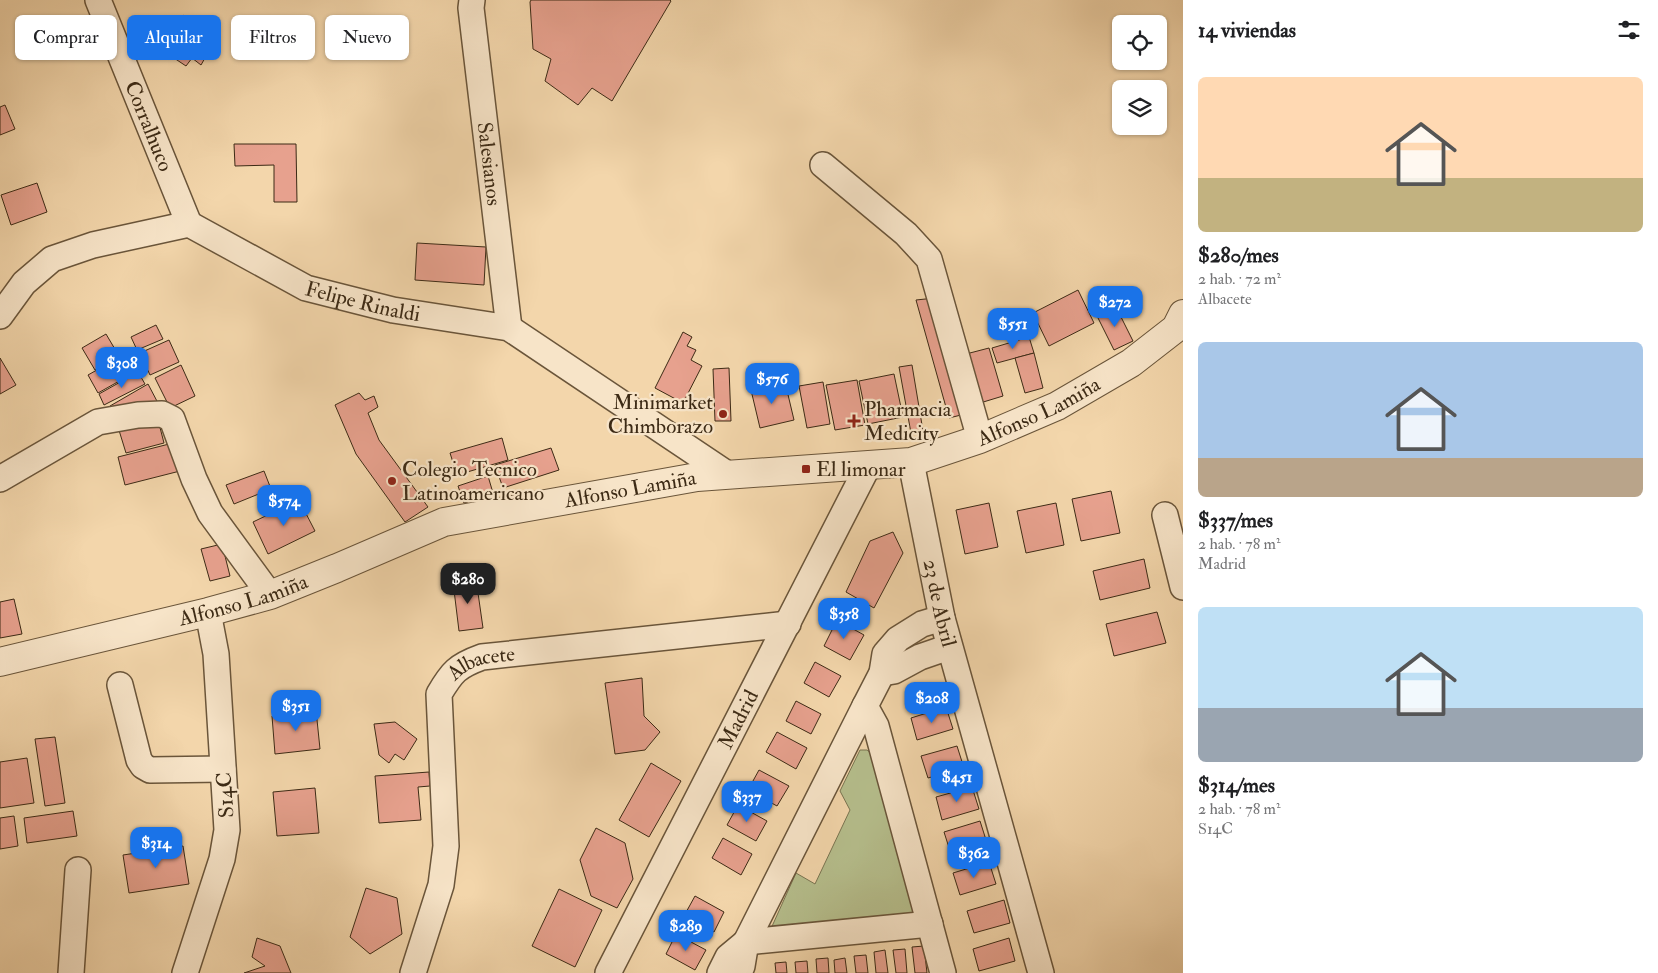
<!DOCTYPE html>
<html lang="es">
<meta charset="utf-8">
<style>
body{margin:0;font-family:"IM FELL Double Pica",serif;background:#f2f2f2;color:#202124;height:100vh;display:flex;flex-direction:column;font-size:19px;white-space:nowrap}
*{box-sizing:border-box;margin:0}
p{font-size:16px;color:#757577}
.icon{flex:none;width:28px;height:28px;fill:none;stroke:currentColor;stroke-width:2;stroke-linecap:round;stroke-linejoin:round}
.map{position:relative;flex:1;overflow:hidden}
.drawer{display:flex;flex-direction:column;background:#fff;width:475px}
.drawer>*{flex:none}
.top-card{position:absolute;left:15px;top:15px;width:475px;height:45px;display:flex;gap:10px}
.tools{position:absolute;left:1112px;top:15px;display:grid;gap:10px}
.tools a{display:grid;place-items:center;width:55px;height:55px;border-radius:8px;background:#fff;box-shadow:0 1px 4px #0004;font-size:25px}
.price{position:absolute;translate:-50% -42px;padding:0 11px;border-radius:10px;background:#1a73e8;color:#fff;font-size:16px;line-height:32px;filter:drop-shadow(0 1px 2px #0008)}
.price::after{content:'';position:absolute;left:50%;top:30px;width:15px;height:11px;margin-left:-8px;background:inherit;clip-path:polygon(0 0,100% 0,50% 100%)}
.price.on{background:#222;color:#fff}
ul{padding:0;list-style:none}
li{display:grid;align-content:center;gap:10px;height:265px;padding:0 15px}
li span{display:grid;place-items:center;height:155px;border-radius:8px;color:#555}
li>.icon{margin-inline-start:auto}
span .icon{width:90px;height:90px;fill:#fffc;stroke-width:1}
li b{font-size:21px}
h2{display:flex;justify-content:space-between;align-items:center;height:60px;padding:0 15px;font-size:21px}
.tag{padding:0 18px;border-radius:8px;background:#fff;box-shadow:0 1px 4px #0004;font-size:18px;line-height:45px}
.tag.on{background:#1a73e8;color:#fff}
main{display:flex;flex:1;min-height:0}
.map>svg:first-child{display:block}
.green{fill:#b6bf8d;stroke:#797451}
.building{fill:#e7a18e;stroke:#3c2a15}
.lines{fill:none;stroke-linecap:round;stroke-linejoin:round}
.minor-casing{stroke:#6a553a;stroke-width:28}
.tertiary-casing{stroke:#6a553a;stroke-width:30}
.minor{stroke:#f7e4c8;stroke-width:25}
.tertiary{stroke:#f7e4c8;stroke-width:28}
.poi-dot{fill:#8f2418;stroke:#f7e4c8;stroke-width:2}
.labels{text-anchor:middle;stroke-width:4.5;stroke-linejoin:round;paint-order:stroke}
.street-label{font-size:21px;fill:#3c2a15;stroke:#f7e4c8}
.poi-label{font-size:21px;fill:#3c2a15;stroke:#f7e4c8;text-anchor:start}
</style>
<main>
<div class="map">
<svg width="1183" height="973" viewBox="0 0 1183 973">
<rect width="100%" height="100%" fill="#f3d6ab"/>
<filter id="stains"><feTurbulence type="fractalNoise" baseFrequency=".004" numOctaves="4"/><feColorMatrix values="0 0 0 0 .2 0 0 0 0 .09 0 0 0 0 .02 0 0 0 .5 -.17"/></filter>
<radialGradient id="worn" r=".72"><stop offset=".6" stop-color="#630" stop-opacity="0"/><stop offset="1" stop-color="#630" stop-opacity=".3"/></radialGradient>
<polygon class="green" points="860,750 867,750 876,757 916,915 769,933 796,873 815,884 850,810 840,791"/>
<g class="building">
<polygon points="531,0 670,0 671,1 612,101 592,88 578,105 545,81 551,59 533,49 530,2"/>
<polygon points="183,15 214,42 201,65 192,58 186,66 174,58 155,53 151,37 166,20 174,28"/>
<polygon points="5,105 15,129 0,135 0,107"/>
<polygon points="234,144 296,144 297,202 274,202 274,165 235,166"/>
<polygon points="37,183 47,212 11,225 1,195"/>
<polygon points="417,243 486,247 484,285 415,280"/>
<polygon points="1078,290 1094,323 1049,346 1033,313"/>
<polygon points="935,298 965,414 949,418 916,300"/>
<polygon points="1116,307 1133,341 1114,350 1097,316"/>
<polygon points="156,325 163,339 137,350 131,337"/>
<polygon points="683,332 692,337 687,346 696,350 691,360 702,366 683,403 655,388"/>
<polygon points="106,334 119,356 95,370 82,348"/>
<polygon points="1029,337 1034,353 997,363 992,348"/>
<polygon points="169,340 179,362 150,375 140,353"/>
<polygon points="989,348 1003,396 980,403 966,354"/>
<polygon points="1034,353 1043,388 1025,393 1015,358"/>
<polygon points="120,357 130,375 98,393 88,375"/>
<polygon points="0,358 16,385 0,394"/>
<polygon points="181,365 195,396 170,408 155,378"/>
<polygon points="912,365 923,431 911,433 899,367"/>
<polygon points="729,368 731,421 715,421 713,369"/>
<polygon points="138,372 145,384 104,405 99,394"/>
<polygon points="894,374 903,417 868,424 859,381"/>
<polygon points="857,380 865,425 835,430 826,385"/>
<polygon points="785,382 794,420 760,428 751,390"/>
<polygon points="823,382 830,424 807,428 799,386"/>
<polygon points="148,384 159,405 115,415 110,406"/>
<polygon points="359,393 365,400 374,396 378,407 368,413 379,440 428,507 405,522 356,454 335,405"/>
<polygon points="157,416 164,443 126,453 118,427"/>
<polygon points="502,438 508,460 457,475 450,453"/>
<polygon points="173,443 180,471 125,485 118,457"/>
<polygon points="551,448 559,470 503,488 495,465"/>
<polygon points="264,471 271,489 234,504 226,485"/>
<polygon points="488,476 493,493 464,503 458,486"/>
<polygon points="1111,491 1120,533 1081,541 1072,499"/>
<polygon points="299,500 315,531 268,554 253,522"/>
<polygon points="989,503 998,547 965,554 956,510"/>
<polygon points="1056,503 1064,545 1026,553 1017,511"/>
<polygon points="893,532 903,553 874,608 846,592 870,541"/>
<polygon points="222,544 230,576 210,581 201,549"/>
<polygon points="1144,559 1150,588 1100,600 1093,571"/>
<polygon points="476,579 483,628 459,631 453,582"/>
<polygon points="14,599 22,634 0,638 0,602"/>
<polygon points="1157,612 1166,643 1114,656 1106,624"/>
<polygon points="837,620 864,635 850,660 824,646"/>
<polygon points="815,662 841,676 829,697 804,683"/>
<polygon points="642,678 644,716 660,732 645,750 615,754 605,683"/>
<polygon points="796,701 821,714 811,734 786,721"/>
<polygon points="946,707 953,729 917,740 911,718"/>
<polygon points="316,710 320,749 275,754 272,716"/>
<polygon points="395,722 417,739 404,760 395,754 389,763 379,755 374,724"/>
<polygon points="777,732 807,748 796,769 766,752"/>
<polygon points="55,737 65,803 45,806 35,739"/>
<polygon points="957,746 964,768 928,778 921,756"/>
<polygon points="27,758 34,803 0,808 0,762"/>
<polygon points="651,763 681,781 649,837 619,820"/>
<polygon points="759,770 789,786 777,806 748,790"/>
<polygon points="429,772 430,786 418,787 421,820 379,823 375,776"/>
<polygon points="972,787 979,809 942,820 936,797"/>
<polygon points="315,788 319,833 277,836 273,792"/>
<polygon points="738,805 767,821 756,841 727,825"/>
<polygon points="73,811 77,836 27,843 24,818"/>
<polygon points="14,816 18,846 0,849 0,818"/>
<polygon points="980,821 987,843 951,854 944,832"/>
<polygon points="596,828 625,843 633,879 617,908 591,896 580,860"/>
<polygon points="723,838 752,854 741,875 712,858"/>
<polygon points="183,846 189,884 129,893 123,855"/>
<polygon points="989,862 996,884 960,895 953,873"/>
<polygon points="366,888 397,898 402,934 370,954 350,937"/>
<polygon points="559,889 602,910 575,967 532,946"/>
<polygon points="695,896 724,912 714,932 684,916"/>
<polygon points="1004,900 1010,923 974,933 967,911"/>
<polygon points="676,934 706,950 695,970 666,954"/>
<polygon points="257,938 280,946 291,973 244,973 265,966 252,957"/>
<polygon points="1009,938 1015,961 979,971 973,949"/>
<polygon points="924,946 927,973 915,973 912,947"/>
<polygon points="905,949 907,973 896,973 893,950"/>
<polygon points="885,950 888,973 876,973 874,952"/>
<polygon points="866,955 868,973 856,973 854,956"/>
<polygon points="828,958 829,973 817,973 816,959"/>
<polygon points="845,958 847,973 835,973 834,960"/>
<polygon points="807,961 808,973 796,973 795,962"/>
<polygon points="786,962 787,973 776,973 775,963"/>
</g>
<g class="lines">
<g class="minor-casing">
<g id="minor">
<path id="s1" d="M98 0 189 224"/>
<path id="s2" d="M472 0 471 8 509 328"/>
<polyline points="823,165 906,234 929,259 980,439"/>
<path id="s3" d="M0 316 24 283 52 259 93 245 189 224 306 288 393 310 509 328 727 474"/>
<path id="s4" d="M911 462 942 618 1041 973"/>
<polyline points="0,479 98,422 138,415 162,414 172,419 194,479 210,513 270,595"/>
<polyline points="1165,515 1183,587"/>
<polyline points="942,618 922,624 898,639 885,654 882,673 865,706 876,726 943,973"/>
<polyline points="882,673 894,671 920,657 949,647"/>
<polyline points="120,685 139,760 143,766 150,770 223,769"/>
<polyline points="71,973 78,870"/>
<polyline points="185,973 222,859 227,830 216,654 208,612"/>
<path id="s5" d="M413 973 441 885 446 846 439 694C452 672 457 666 482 657L788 624"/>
<path id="s6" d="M608 973 868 466"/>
<polyline points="720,973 728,957 746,942 930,924"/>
<polyline points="739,973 742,966 746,942 865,706"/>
</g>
</g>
<g class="tertiary-casing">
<g id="tertiary">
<path id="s7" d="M0 662 208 612 270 595 337 568 444 522 697 477 911 462 980 439 1057 406 1131 363 1176 328 1183 314"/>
</g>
</g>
<use href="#minor" class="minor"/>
<use href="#tertiary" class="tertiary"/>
</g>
<g class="poi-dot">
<circle cx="723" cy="414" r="5"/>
<path d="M851.5 413.5h5v5h5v5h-5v5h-5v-5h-5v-5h5z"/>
<rect x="801" y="464" width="10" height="10" rx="2.5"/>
<circle cx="392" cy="481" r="5"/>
</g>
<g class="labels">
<g class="street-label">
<text dy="7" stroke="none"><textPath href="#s1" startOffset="136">Corralhuco</textPath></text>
<text dy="7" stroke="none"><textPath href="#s2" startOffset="165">Salesianos</textPath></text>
<text dy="7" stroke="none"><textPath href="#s3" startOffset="411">Felipe Rinaldi</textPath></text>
<text dy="7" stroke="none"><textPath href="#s7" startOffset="1076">Alfonso Lamiña</textPath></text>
<text dy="7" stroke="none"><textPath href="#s7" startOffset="656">Alfonso Lamiña</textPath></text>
<text dy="7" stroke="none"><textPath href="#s7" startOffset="251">Alfonso Lamiña</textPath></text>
<text dy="7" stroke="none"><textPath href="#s4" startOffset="144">23 de Abril</textPath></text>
<text dy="7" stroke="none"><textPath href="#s5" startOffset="340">Albacete</textPath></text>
<text dy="7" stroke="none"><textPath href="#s6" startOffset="285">Madrid</textPath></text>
<text transform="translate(225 795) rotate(-94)" y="7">S14C</text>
</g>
<g class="poi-label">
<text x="713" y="409" text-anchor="end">Minimarket<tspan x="713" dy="24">Chimborazo</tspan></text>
<text x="864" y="416">Pharmacia<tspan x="864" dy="24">Medicity</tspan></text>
<text x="402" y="476">Colegio Tecnico<tspan x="402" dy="24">Latinoamericano</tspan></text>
<text x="816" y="476">El limonar</text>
</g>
</g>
<rect width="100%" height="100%" filter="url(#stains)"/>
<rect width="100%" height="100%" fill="url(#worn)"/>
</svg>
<div class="tools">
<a><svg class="icon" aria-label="locate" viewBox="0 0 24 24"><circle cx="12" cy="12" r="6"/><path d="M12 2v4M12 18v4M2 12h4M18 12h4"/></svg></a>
<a><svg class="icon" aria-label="layers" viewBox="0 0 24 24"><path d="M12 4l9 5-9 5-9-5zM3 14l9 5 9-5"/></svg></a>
</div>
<b class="price" style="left:1115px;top:328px">$272</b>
<b class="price" style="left:1013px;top:350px">$551</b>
<b class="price" style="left:122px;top:389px">$308</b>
<b class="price" style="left:772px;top:405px">$576</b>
<b class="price" style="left:284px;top:527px">$574</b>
<b class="price on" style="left:468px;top:605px">$280</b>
<b class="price" style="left:844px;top:640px">$358</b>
<b class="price" style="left:932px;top:724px">$208</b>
<b class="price" style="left:296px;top:732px">$351</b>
<b class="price" style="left:957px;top:803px">$451</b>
<b class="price" style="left:747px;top:823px">$337</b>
<b class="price" style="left:156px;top:869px">$314</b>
<b class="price" style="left:974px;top:879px">$362</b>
<b class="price" style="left:686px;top:952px">$289</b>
<div class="top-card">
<a class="tag">Comprar</a>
<a class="tag on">Alquilar</a>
<a class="tag">Filtros</a>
<a class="tag">Nuevo</a>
</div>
</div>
<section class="drawer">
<h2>14 viviendas<svg class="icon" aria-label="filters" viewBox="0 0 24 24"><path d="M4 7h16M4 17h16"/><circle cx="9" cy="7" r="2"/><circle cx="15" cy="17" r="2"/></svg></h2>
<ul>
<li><span style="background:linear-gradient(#ffd9b3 65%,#c2b280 0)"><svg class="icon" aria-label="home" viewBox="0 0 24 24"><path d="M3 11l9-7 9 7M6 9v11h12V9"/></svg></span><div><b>$280/mes</b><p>2 hab. · 72 m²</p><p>Albacete</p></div></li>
<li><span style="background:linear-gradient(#a9c7e8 75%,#b9a48a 0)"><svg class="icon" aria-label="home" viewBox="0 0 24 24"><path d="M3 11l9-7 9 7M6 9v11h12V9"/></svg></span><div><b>$337/mes</b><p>2 hab. · 78 m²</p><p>Madrid</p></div></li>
<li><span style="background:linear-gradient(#bfe0f5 65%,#9aa5b1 0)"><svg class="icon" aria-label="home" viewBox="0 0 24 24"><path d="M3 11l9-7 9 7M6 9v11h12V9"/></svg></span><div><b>$314/mes</b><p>2 hab. · 78 m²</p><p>S14C</p></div></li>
</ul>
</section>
</main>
